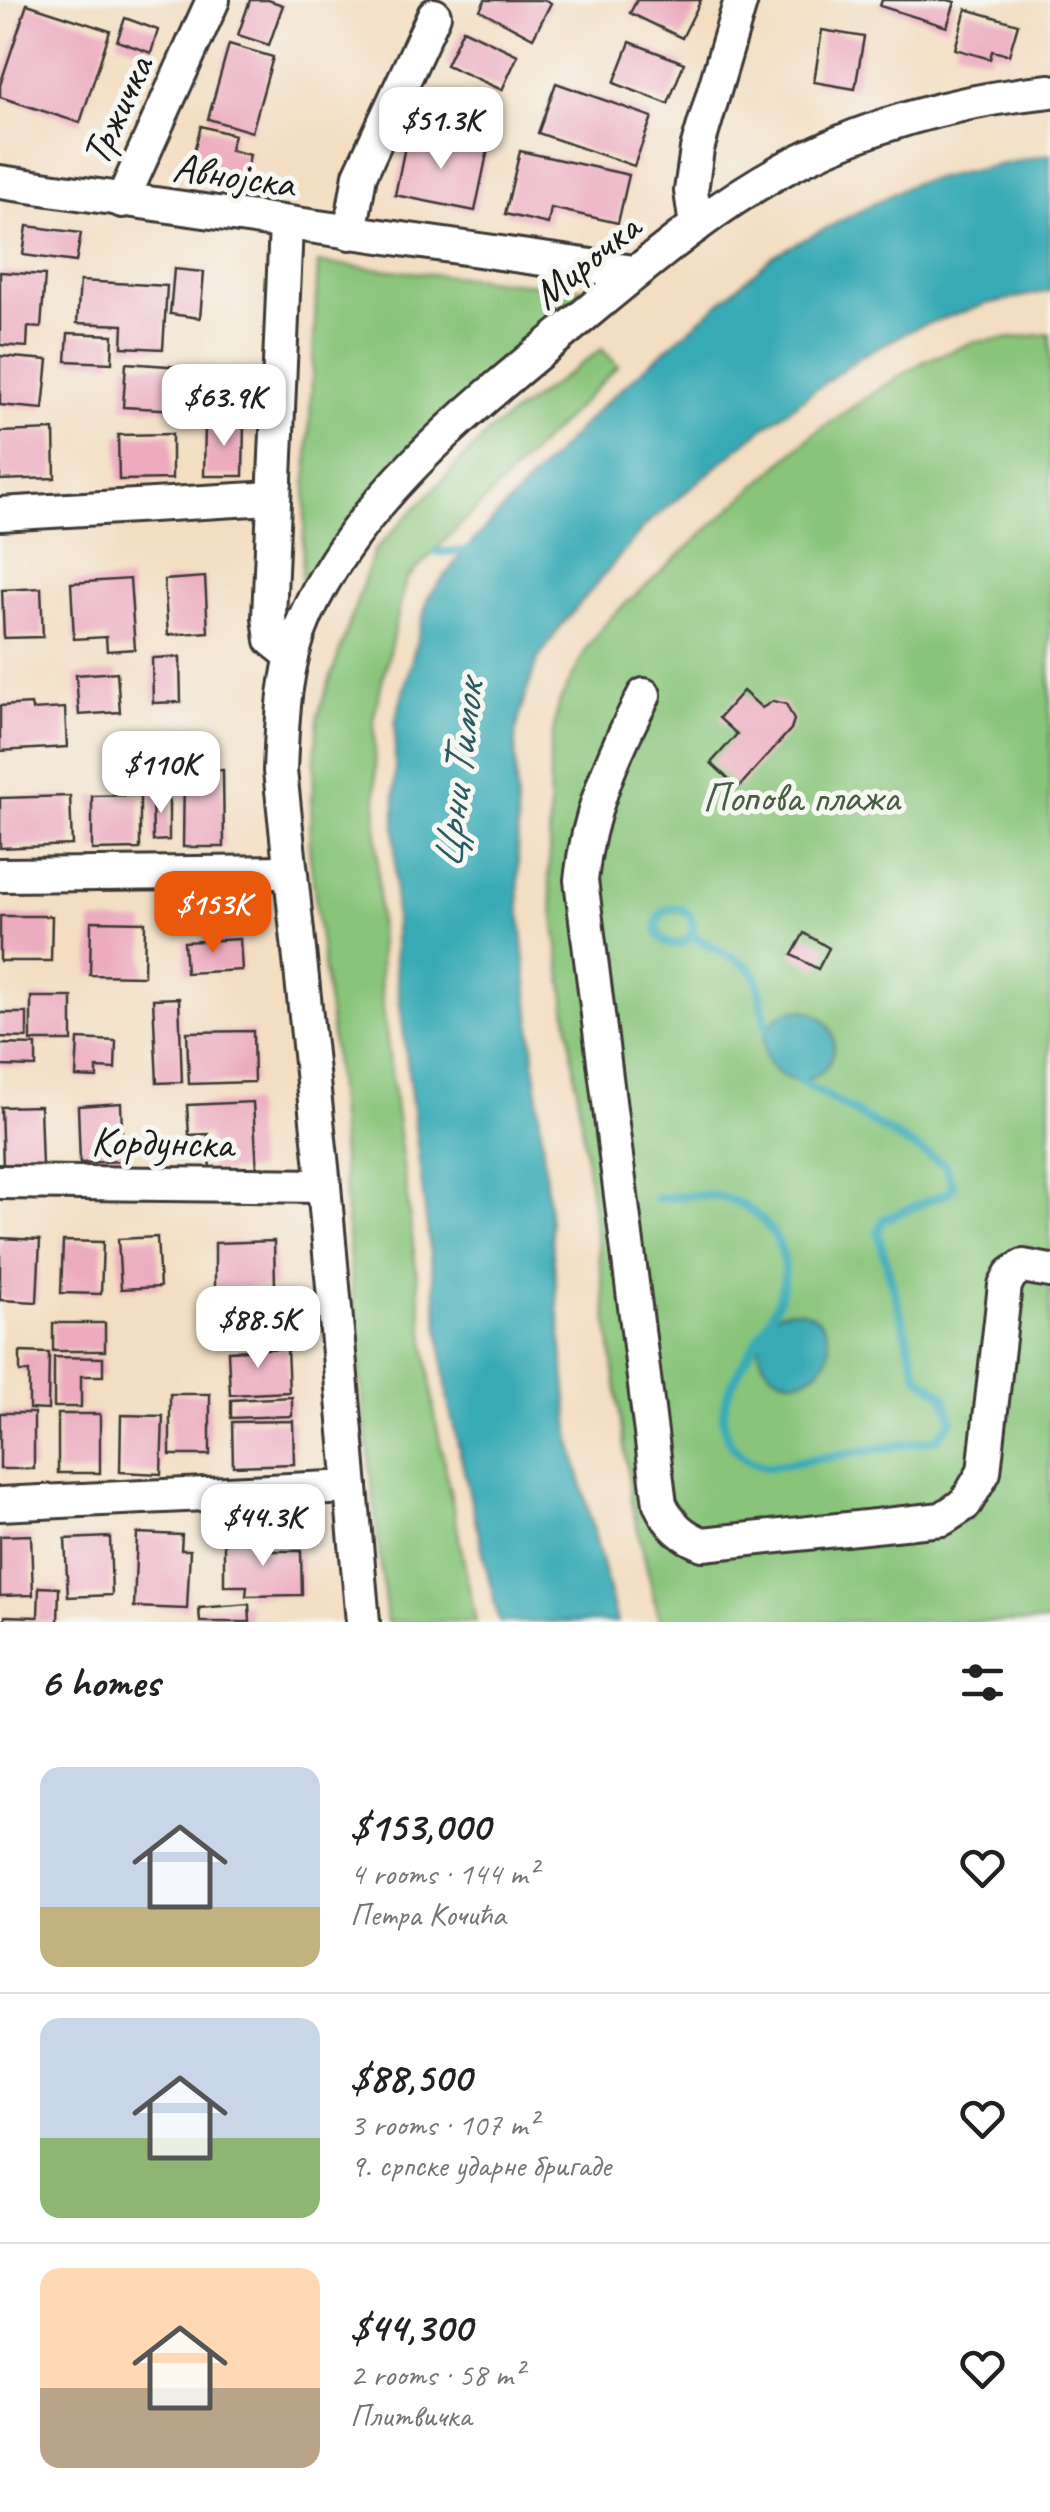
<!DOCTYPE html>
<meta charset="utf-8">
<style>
body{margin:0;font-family:Caveat,sans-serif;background:#f6f6f6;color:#222;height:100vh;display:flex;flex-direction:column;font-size:38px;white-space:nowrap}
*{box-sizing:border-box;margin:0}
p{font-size:32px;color:#767676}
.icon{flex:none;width:55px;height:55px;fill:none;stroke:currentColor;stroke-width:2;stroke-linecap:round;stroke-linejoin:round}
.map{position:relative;height:1622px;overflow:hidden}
.details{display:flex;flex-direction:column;background:#fff;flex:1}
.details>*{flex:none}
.price{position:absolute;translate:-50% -85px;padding:0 22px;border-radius:20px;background:#fff;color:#222;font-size:32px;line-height:65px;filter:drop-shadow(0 2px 5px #0008)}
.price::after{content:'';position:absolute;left:50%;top:60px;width:30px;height:22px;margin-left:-15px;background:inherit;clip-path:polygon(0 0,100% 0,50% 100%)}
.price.on{background:#ea580c;color:#fff}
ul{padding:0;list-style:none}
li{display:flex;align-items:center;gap:30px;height:250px;padding:0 40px}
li+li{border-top:2px solid #e0e0e0}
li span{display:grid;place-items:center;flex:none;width:280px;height:200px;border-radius:20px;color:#555}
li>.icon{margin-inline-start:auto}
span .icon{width:120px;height:120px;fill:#fffc;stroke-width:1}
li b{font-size:42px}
h2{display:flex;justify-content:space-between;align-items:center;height:120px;padding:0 40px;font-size:42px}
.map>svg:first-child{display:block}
.green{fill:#88c479;stroke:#52704a;stroke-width:2.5}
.water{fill:#39aab5;stroke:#2a6368;stroke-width:2.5}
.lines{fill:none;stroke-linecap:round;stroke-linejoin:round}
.stream{stroke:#39aab5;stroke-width:9}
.building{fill:#ecabbf}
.minor-casing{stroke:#3c3935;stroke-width:38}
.minor{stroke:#fff;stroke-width:32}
.labels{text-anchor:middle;stroke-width:10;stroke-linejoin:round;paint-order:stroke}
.street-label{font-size:42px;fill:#1c1c1c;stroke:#f6f6f2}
.park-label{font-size:42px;fill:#475f41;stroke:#f6f6f2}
.water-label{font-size:45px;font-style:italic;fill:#295c61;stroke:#f6f6f2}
</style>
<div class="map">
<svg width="1050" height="1622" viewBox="0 0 1050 1622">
<rect width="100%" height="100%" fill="#f6f6f2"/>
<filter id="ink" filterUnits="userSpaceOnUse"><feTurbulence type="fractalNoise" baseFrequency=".01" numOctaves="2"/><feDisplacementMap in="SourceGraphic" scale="20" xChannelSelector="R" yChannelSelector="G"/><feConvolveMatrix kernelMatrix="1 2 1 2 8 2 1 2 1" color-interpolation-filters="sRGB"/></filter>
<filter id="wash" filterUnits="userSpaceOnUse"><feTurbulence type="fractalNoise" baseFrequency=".0048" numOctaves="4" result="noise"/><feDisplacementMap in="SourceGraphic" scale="40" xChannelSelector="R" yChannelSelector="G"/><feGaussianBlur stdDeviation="2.25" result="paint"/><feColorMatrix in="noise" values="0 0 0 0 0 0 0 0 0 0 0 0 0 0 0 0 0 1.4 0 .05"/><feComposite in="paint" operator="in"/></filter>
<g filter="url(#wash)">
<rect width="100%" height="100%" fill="#f3dec2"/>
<g class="green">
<polygon points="318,263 586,289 365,499 301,589"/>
<polygon points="1050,334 1050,1622 660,1622 632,1506 549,879 550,750 558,705 588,646 610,618 813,434 879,389 925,361 974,342"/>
<polygon points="602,349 618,366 406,580 374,716 381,992 435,1417 476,1622 387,1622 355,1329 334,1053 309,848 318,715 374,551 491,430"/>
</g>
<g class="water">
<polygon points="1050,154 1050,291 987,304 918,327 861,356 757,433 646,525 558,630 537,661 524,700 515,735 519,900 571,1441 617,1622 499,1622 448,1402 395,963 395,723 428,598 464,551 598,409 774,255 914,183"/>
<circle cx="799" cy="1045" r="35"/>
<circle cx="794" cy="1345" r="35"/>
</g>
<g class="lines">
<g class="stream">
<polyline points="436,552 473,551"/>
<circle cx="675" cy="926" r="18"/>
<polyline points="691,935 748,966 757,977 767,1030"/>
<path d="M657 1199C694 1193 729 1190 759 1217 845 1298 681 1380 734 1448 742 1458 754 1465 767 1467L937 1439 952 1420 944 1395 918 1376 878 1233 883 1220 947 1193 953 1186 945 1165 799 1080"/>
</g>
</g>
<g id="blocks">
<g class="building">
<polygon points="250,0 268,0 283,5 269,45 238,35"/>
<polygon points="485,0 545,0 551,3 533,38 480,10"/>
<polygon points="637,0 701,0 682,38 630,13"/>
<polygon points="882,0 948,0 955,2 947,27 880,6"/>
<polygon points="27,4 110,31 80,123 0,97 0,85"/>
<polygon points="966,9 1018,24 1009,55 992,51 990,59 955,49"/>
<polygon points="125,18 158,30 151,53 117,41"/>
<polygon points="463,29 518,55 502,90 446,65"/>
<polygon points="822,30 864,37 855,89 814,82"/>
<polygon points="630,42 684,63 668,104 614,83"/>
<polygon points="229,44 273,57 252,132 208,119"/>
<polygon points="556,83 652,117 634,166 538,133"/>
<polygon points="201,126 234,135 230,150 250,155 243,183 189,169"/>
<polygon points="408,132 488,149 475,211 395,195"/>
<polygon points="520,151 629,175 618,223 551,208 548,224 505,214"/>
<polygon points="27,226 81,233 76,262 23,255"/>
<polygon points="174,269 204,272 200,318 170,314"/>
<polygon points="0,272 45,275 41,328 28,327 27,347 0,345"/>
<polygon points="80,281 167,286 163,349 122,347 123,325 77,323"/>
<polygon points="68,333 113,335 112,363 66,361"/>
<polygon points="0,356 48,360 43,409 0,405"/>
<polygon points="126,363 181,367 178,410 123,407"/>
<polygon points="205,421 244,421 243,476 204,476"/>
<polygon points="54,430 55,478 0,480 0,432"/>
<polygon points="172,434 172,479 119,480 118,435"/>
<polygon points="205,577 208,632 168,635 164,580"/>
<polygon points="130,579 135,649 107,651 106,637 74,639 71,583"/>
<polygon points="41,588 43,637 4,638 2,590"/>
<polygon points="180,657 181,702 153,703 152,658"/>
<polygon points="117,672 120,712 79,715 76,675"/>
<polygon points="743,691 762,708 773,701 786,704 794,720 791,729 738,788 711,763 737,734 719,718"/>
<polygon points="31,704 32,710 65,708 67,747 0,751 0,706"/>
<polygon points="176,739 178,783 154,784 152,740"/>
<polygon points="184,770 223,770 224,847 183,847"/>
<polygon points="152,791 169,791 169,840 153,841"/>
<polygon points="140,795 140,849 92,850 92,796"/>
<polygon points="70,796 72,845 0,848 0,798"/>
<polygon points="0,916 52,916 51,961 0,961"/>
<polygon points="91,921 145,922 144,976 90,975"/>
<polygon points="804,933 829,948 818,969 792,955"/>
<polygon points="240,939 242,970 186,973 184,942"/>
<rect x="31" y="997" width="41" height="44"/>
<polygon points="179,998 182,1082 157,1083 153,999"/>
<polygon points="0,1013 27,1013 27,1038 0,1037"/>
<polygon points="253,1031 254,1082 189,1084 187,1032"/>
<polygon points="78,1039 116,1041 115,1069 97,1068 97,1078 76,1077"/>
<polygon points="0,1044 36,1045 36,1067 0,1066"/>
<polygon points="253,1102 257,1170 210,1172 208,1134 189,1135 187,1105"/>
<polygon points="121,1103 123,1161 80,1163 78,1106"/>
<polygon points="40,1106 42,1166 3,1167 1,1107"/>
<polygon points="157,1237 160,1287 121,1289 118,1239"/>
<polygon points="0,1238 40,1240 37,1302 0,1300"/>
<polygon points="63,1241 103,1242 101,1294 61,1293"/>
<polygon points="274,1241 275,1286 215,1288 215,1243"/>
<rect x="53" y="1323" width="52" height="28"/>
<polygon points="287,1348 289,1392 230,1395 228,1351"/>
<polygon points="20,1352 49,1353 48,1410 29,1409 29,1372 20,1372"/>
<polygon points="54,1357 103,1358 103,1376 81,1376 81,1407 54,1407"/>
<rect x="170" y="1394" width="40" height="61"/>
<polygon points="292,1397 292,1416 231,1418 231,1400"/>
<rect x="0" y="1413" width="34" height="56"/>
<rect x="58" y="1414" width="42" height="59"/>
<polygon points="121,1415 163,1416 161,1474 120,1472"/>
<polygon points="293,1421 294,1464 233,1466 232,1422"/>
<polygon points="137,1533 182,1535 181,1550 190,1550 187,1609 134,1607"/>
<polygon points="31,1535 33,1595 0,1596 0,1536"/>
<polygon points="110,1537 112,1595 68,1597 65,1539"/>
<polygon points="224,1542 270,1542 270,1551 301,1551 302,1595 246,1596 247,1586 224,1586"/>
<polygon points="39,1587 59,1588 58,1622 5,1622 5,1616 38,1617"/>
<polygon points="249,1604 250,1622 200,1622 199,1608"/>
</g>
</g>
</g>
<g filter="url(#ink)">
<use href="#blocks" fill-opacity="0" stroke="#3c3935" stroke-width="2.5"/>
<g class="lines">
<g class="minor-casing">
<g id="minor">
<polyline points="0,182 634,272"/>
<polyline points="122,201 213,0"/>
<polyline points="286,225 269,617 272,640 292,656"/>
<polyline points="696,226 691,191 697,149 741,0"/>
<polyline points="350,233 360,175 434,15"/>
<polyline points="0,514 272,498"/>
<path d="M644 695C613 754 588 813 581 880L660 1504C670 1525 682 1536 703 1544L942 1519 965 1504 984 1472 1005 1285 1011 1274 1023 1266 1050 1271"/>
<polyline points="0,875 289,872"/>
<polyline points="0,1182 324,1186"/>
<polyline points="0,1504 351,1487"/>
<path d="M363 1622 324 1186 280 771C282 719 284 664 306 615 363 491 479 402 582 317 651 260 722 199 803 159 880 121 964 100 1050 91"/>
</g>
</g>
<use href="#minor" class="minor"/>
</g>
</g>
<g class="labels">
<g class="street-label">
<text transform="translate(116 110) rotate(-65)" y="15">Тржичка</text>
<text transform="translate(234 174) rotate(8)" y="15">Авнојска</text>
<text transform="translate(585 260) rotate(-39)" y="15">Мирочка</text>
<text transform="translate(162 1141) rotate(1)" y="15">Кордунска</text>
</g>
<g class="park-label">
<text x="801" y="811">Попова плажа</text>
</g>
<g class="water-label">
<text transform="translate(456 775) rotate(-83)" y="16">Црни Тимок</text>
</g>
</g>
</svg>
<b class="price" style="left:441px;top:172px">$51.3K</b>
<b class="price" style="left:224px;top:449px">$63.9K</b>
<b class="price" style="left:161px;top:816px">$110K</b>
<b class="price on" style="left:213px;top:956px">$153K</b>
<b class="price" style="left:258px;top:1371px">$88.5K</b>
<b class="price" style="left:263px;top:1569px">$44.3K</b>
</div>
<section class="details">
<h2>6 homes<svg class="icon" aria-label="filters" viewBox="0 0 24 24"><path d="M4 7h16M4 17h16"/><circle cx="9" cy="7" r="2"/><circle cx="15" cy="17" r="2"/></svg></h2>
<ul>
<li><span style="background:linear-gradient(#c9d6e8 70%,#c2b280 0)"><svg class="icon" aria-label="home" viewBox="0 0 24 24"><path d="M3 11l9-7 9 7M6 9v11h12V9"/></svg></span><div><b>$153,000</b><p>4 rooms · 144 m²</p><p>Петра Кочића</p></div><svg class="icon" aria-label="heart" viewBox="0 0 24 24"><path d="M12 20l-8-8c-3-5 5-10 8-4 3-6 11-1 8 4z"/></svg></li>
<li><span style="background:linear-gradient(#c9d6e8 60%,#8fb573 0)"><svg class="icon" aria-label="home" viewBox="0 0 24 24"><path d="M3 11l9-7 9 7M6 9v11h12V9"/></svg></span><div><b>$88,500</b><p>3 rooms · 107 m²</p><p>9. српске ударне бригаде</p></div><svg class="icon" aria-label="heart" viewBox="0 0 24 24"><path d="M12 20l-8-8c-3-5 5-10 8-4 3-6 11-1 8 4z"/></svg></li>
<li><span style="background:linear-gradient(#ffd9b3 60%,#b9a48a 0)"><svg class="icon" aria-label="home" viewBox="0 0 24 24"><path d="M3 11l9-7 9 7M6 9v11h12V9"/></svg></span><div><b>$44,300</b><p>2 rooms · 58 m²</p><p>Плитвичка</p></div><svg class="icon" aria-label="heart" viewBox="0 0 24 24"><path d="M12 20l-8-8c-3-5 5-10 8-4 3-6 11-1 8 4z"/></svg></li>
</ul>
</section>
